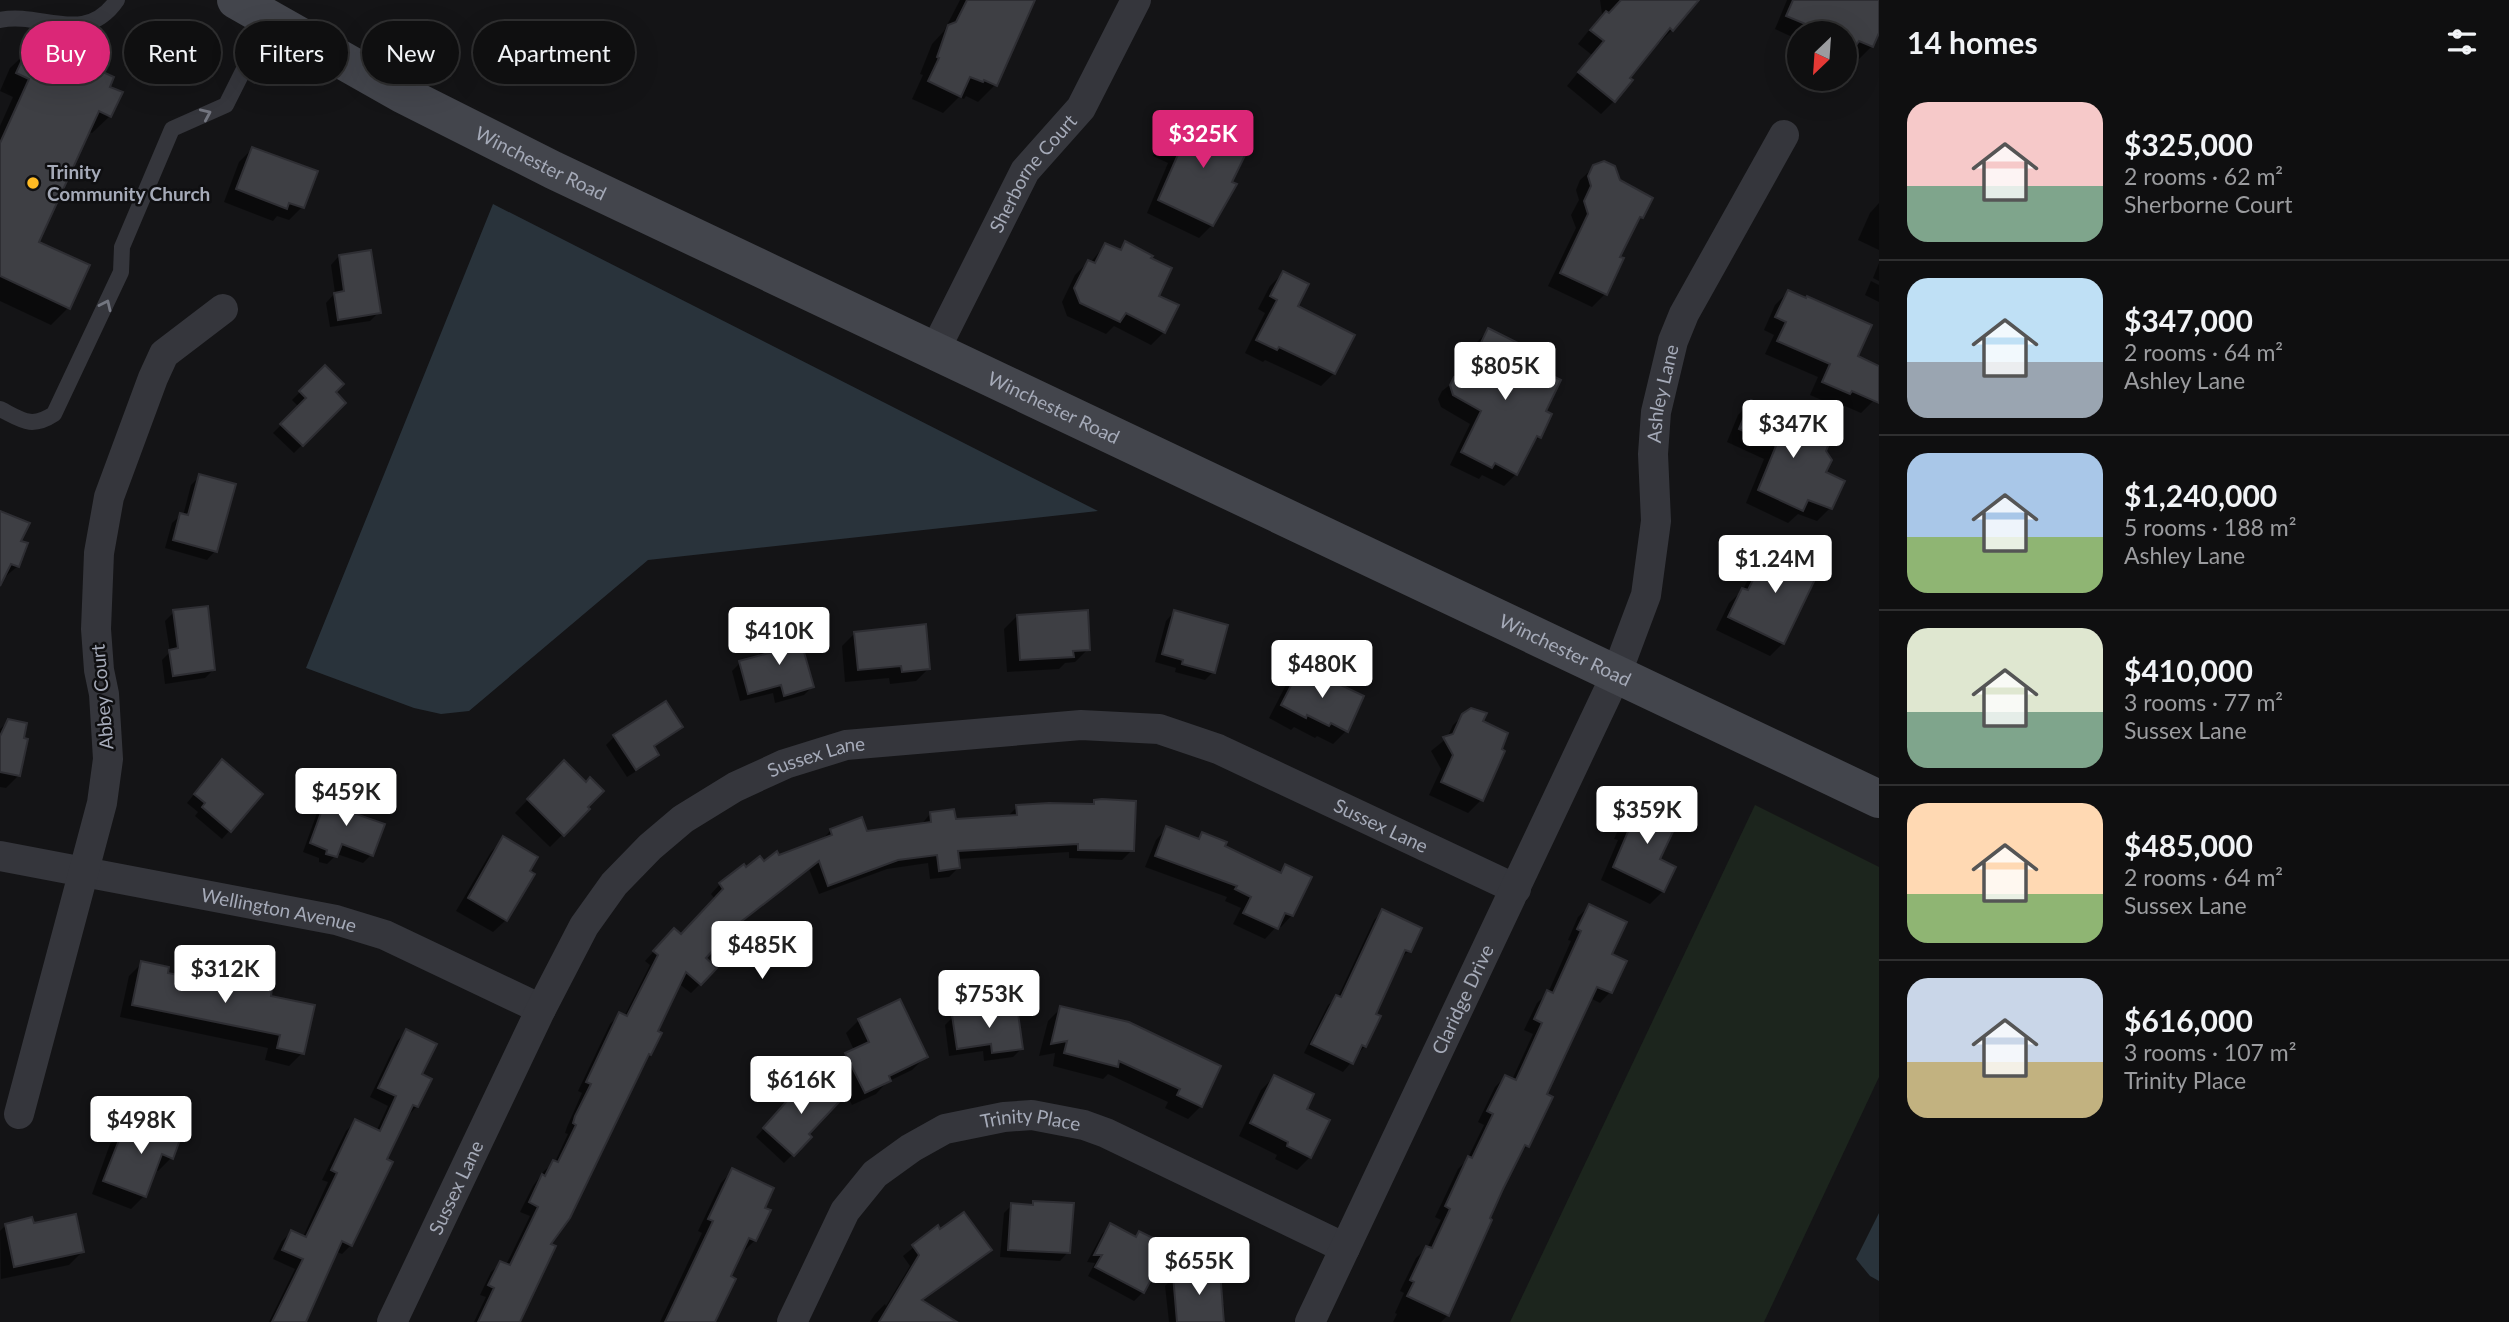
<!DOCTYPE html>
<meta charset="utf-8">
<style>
body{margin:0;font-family:Lato,sans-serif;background:#1d1d1e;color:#f1f3f6;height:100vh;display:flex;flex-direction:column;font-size:26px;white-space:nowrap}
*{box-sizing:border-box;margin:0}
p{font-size:23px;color:#9b9c9f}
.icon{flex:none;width:38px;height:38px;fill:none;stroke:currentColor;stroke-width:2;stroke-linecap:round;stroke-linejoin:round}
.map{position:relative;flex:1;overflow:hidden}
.panel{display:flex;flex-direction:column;background:#0f0f10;width:630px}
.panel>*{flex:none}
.guide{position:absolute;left:21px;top:21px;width:665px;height:63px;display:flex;gap:14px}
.needle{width:46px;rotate:205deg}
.fabs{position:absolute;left:1787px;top:21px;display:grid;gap:14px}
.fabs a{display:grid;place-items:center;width:70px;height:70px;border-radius:50%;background:#0f0f10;box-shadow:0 7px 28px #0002,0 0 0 2px #2f2f30;font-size:35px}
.price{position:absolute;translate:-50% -60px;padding:0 16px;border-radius:7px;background:#fff;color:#222;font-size:23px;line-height:46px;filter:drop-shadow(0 2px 4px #0008)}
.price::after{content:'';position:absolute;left:50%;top:42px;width:21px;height:16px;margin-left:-10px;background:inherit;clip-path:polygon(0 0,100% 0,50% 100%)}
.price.active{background:#db2777;color:#fff}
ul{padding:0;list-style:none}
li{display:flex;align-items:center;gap:21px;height:175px;padding:0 28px}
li+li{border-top:2px solid #2f2f30}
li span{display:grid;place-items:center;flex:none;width:196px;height:140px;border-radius:21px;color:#555}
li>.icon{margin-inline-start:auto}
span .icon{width:84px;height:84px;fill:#fffc;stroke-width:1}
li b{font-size:30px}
h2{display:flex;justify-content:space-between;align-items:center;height:84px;padding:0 28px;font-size:30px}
.chip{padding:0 24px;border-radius:32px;background:#0f0f10;box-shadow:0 7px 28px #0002,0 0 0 2px #2f2f30;font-size:24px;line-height:63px}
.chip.active{background:#db2777;color:#fff}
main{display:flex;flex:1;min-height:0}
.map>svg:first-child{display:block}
.green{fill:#1c251d}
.water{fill:#29333b}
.shadow{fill:#0007}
.building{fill:#3e3f44;stroke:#2e2e33;stroke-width:2}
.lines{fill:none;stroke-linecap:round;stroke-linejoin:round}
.service{stroke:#35363c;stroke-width:16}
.minor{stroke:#35363c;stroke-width:30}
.secondary{stroke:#43454c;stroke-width:38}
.oneway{stroke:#737680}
.poi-dot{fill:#ffbb24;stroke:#0f0f11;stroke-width:2.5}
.labels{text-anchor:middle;stroke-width:5;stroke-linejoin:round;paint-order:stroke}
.street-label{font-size:19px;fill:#a5aab8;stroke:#0f0f11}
.poi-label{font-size:19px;font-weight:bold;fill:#a5aab8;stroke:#0f0f11;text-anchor:start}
</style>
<main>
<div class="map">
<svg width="1879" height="1322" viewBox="0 0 1879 1322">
<rect width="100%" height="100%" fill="#141416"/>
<polygon class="green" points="1755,805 1879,867 1879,1077 1764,1322 1510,1322"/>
<g class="water">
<polygon points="493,204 1098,511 648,560 469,711 441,714 414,708 306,668"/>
<polygon points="1879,1213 1879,1281 1870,1276 1856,1259"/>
</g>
<g class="shadow">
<polygon points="960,0 1033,0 995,85 978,102 966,96 964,99 959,97 943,113 912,99 923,75 920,74 932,44 944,31"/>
<polygon points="1600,0 1686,0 1672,30 1659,43 1658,41 1628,78 1614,101 1601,114 1567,86 1592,55 1578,44 1602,14"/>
<polygon points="1787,0 1879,0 1879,29 1872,46 1859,59 1844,54 1844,33 1799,33 1799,40 1775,29"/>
<polygon points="46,47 108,87 110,116 92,133 87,131 36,242 68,308 51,325 0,301 0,126 13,97 0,91 10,68 28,51 37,55"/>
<polygon points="1178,118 1216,135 1223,128 1212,225 1199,238 1147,213 1168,163 1153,156 1165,131"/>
<polygon points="252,149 302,207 289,220 277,216 273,221 224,202 239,162"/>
<polygon points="1594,167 1619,181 1642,217 1633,226 1618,258 1605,294 1592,307 1548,286 1576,228 1571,215 1579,200 1576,190 1580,180"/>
<polygon points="1879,203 1879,250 1858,240 1870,213"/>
<polygon points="1126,243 1157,297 1164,332 1151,345 1114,326 1106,334 1067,316 1062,302 1075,275 1088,262 1090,263 1105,245 1118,250"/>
<polygon points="339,256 379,312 370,321 330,327 326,303 335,293 331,265"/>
<polygon points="1879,263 1879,281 1873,278"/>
<polygon points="1283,273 1295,306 1334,373 1321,386 1265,360 1263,362 1245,353 1265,313 1258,309 1270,286"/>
<polygon points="1871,281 1879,285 1879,302 1865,295"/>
<polygon points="1788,292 1856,357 1879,368 1879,390 1874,400 1861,413 1838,403 1835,406 1810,395 1818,377 1765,354 1774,335 1764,330 1775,305"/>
<polygon points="1489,330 1538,371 1544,412 1539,437 1529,447 1516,474 1504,486 1482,475 1479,479 1450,465 1470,424 1441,407 1438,399 1442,391 1460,377 1476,343"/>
<polygon points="325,367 334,393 344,403 294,453 273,433 299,407 292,400"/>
<polygon points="1751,402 1824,451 1824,473 1830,508 1817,521 1798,514 1788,523 1746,503 1764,459 1727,442 1738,415"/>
<polygon points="200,476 215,551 207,560 165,548 172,523 181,515 183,516 191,485"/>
<polygon points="0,513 19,542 18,566 0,581"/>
<polygon points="1770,547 1818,570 1783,643 1770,656 1716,630 1729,603 1743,590 1757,560"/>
<polygon points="174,612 214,669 205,678 165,684 162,660 170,652 165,621"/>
<polygon points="1174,612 1213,672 1205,680 1175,672 1176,668 1155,662 1166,621"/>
<polygon points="1017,616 1088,649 1075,662 1065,663 1059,669 1007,672 1004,629"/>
<polygon points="855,633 929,668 916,681 890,684 889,678 845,682 842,646"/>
<polygon points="766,642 812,687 804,695 775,703 773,693 740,701 732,671 740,663 760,657 758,651"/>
<polygon points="1301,668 1346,731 1333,744 1317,736 1315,738 1294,727 1291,730 1269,718 1288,681"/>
<polygon points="1467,712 1481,722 1500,750 1481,800 1468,813 1429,795 1441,769 1431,751 1447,738 1453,725"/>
<polygon points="9,721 19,775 6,788 0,787 0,729"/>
<polygon points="681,726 653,747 657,754 649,763 627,777 606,745 614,737"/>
<polygon points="564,762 588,809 550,847 515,813"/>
<polygon points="214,770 230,830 222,839 195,816 198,812 187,803"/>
<polygon points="339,793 371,855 363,863 337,854 327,864 319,862 319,858 303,852 317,813 325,804 330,805"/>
<polygon points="1095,802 1132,850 1122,860 1069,858 1069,852 958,859 959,867 949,877 930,879 928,863 887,869 819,894 809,869 725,935 703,958 714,968 700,984 691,993 678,983 655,1032 650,1054 644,1060 549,1244 518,1322 474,1322 486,1297 480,1295 491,1272 501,1263 506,1265 530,1216 520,1212 533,1186 544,1171 555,1162 568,1134 565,1133 567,1127 582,1093 578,1091 610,1024 619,1015 624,1017 650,965 645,961 665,939 681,936 715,899 711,894 720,884 746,869 822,840 831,830 866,833 921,825 930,814 954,821 1007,817 1017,807 1091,806"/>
<polygon points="1638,802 1657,860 1663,891 1650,904 1601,880 1618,840 1614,839 1625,815"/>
<polygon points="1167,828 1197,840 1202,834 1278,874 1285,867 1292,915 1281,927 1278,925 1265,939 1233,924 1241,908 1225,901 1227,897 1145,867 1156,840"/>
<polygon points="504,839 506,920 493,932 456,911 491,852"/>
<polygon points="1589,906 1610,955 1624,962 1610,992 1600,1003 1590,998 1544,1095 1527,1146 1518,1156 1502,1188 1448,1315 1441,1322 1393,1322 1397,1314 1395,1313 1404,1293 1400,1291 1416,1258 1427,1248 1441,1220 1435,1217 1458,1169 1467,1160 1484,1125 1478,1122 1495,1087 1505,1077 1512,1080 1533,1034 1524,1030 1537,1003 1548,993 1571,941 1568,940 1578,917"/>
<polygon points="1382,912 1419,929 1409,951 1399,959 1374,1014 1365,1046 1343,1072 1304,1053 1328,1005 1338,997 1374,920"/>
<polygon points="142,963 166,974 242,990 247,985 269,997 302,1053 289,1066 265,1060 268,1048 120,1017 129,976"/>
<polygon points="1061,1008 1128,1024 1201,1106 1188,1119 1165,1108 1168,1102 1108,1074 1103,1079 1053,1066 1055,1053 1039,1056 1048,1021"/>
<polygon points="953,1017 1021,1049 1013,1057 984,1061 983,1051 949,1056 945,1025"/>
<polygon points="859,1020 925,1057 912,1070 887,1082 876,1094 852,1105 834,1067 847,1054 854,1050 846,1033"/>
<polygon points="407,1031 420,1075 417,1106 408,1116 385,1160 351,1245 342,1254 335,1251 304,1322 269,1322 295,1269 273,1259 282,1241 291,1232 303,1237 328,1182 322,1180 346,1131 355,1122 376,1132 388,1106 370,1097 397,1041"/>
<polygon points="1274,1077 1305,1110 1310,1157 1297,1170 1275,1159 1277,1155 1239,1136 1261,1090"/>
<polygon points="802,1086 807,1134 810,1137 784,1163 756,1137"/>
<polygon points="135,1119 171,1158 158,1171 154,1169 144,1196 131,1209 92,1194 110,1144"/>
<polygon points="732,1171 763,1208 755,1240 743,1252 741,1251 728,1277 713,1322 660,1322 702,1233 698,1231 721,1183"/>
<polygon points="1034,1203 1068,1252 1060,1261 1000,1257 1004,1213 1012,1205 1031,1206"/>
<polygon points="6,1225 82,1252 69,1265 1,1279 0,1231"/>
<polygon points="1110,1226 1135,1238 1140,1233 1143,1292 1134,1301 1088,1276 1095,1263 1087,1262 1102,1234"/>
<polygon points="937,1228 990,1249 980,1259 921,1302 931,1322 870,1322 875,1314 885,1304 886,1306 910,1266 903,1256"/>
<polygon points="1174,1277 1220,1304 1224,1304 1225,1322 1169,1322 1165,1286"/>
</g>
<g class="building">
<polygon points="967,0 1035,0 997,86 984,80 983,82 970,77 961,97 928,81 939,58 937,57 948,25 956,22"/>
<polygon points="1621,0 1699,0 1673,31 1670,28 1630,78 1633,80 1615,102 1578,72 1604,41 1590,30 1606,11 1609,13"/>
<polygon points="1793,0 1879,0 1879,33 1873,47 1859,41 1857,44 1844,39 1844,33 1827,33 1786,16"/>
<polygon points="45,45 104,70 103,72 114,77 110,87 123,92 111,117 99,111 39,242 90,265 70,309 0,276 0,143 29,79 16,73 27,49 40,55"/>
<polygon points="1177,116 1218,135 1222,126 1252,141 1232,182 1237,184 1213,226 1158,200 1180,150 1165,143"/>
<polygon points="252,147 318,171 304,208 289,203 287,209 236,189"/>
<polygon points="1604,161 1615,166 1620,180 1653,198 1643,218 1640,217 1620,257 1624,258 1607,295 1560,273 1588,214 1584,201 1591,186 1588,176 1593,165"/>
<polygon points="1125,241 1153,256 1151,258 1172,268 1159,296 1179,305 1165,333 1126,313 1120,322 1080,303 1074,288 1088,260 1095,263 1105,243 1121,250"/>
<polygon points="371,250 381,313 338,320 334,293 344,291 339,255"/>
<polygon points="1283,271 1309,284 1298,306 1355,335 1335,374 1279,347 1277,350 1256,340 1277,300 1270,296"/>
<polygon points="1788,290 1806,298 1807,296 1872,325 1858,356 1879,366 1879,403 1852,391 1850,394 1822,382 1830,364 1777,341 1786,322 1775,317"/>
<polygon points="1488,328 1518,343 1515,350 1543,363 1540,370 1561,380 1546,411 1552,414 1541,438 1537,436 1517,475 1495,463 1492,468 1461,452 1481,411 1453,395 1450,385 1454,377 1467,372"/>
<polygon points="325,365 344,384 336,392 346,403 303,446 280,424 306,398 299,391"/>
<polygon points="1751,400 1831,439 1826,451 1832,460 1826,472 1845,481 1832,509 1808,500 1803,511 1758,490 1776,446 1739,429"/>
<polygon points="199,474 236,484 217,552 173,540 180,513 188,515"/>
<polygon points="0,511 30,523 21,541 28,543 19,567 11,564 0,586"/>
<polygon points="1770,545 1820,569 1784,644 1728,617 1742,588 1748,590"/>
<polygon points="208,606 215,670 173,676 169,650 178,648 173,610"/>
<polygon points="1088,610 1090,650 1073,651 1074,657 1020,660 1017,615"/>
<polygon points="1174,610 1228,625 1215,673 1182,664 1183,660 1162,654"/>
<polygon points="926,624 930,669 902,672 901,666 858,670 854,632"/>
<polygon points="798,631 814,687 784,696 781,685 748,694 739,661 769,653 765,641"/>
<polygon points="1301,666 1364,696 1348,732 1331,723 1329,726 1307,715 1306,718 1281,705"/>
<polygon points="666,701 683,727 654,746 659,755 636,770 613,735"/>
<polygon points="1471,708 1487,713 1483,721 1508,733 1502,749 1505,751 1483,801 1441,782 1453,755 1443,737 1453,734 1462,714"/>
<polygon points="8,719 27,723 24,738 28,739 20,776 0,772 0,736"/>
<polygon points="222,759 263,794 231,832 202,807 205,803 194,794"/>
<polygon points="564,760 586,782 590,777 604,791 588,807 590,809 564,836 527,799"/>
<polygon points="338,791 358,799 353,813 385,824 373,856 342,844 337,857 326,854 327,850 310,843 325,802 336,805"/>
<polygon points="1102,799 1136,801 1134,851 1078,850 1078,844 958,851 960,868 939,871 937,855 898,860 828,886 819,861 733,928 706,958 717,968 701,985 686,972 658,1031 662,1033 651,1055 649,1054 570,1218 551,1244 556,1246 520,1322 478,1322 494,1288 488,1285 500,1261 510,1265 538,1207 529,1202 542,1174 545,1176 553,1160 558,1162 576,1125 573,1123 575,1116 591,1084 586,1082 619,1012 627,1016 658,955 653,951 674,928 681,934 723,889 719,883 744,864 746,867 760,856 764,861 777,851 779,855 832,835 830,829 862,817 867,831 931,822 930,812 954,809 956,819 1017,815 1016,805 1049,803 1094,804 1094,800"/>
<polygon points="1638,800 1679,819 1660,859 1676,867 1664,892 1613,867 1630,827 1626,825"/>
<polygon points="1166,826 1199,839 1202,832 1227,842 1225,846 1281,873 1285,864 1312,877 1293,916 1285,913 1278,929 1243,913 1251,897 1235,889 1237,886 1155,856"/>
<polygon points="503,836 538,857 530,871 535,874 507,921 468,898"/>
<polygon points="1589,904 1627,922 1612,954 1627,961 1612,993 1597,987 1547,1094 1553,1097 1529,1147 1525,1145 1503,1189 1490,1218 1492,1220 1449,1316 1407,1296 1414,1282 1410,1280 1426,1246 1432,1248 1450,1209 1445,1206 1468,1156 1472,1158 1493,1114 1487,1111 1505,1075 1516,1080 1542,1023 1534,1019 1547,990 1553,993 1581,931 1577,929"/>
<polygon points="1382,909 1422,928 1411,952 1405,950 1376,1014 1381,1016 1366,1047 1362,1045 1353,1064 1311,1044 1336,995 1341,997"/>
<polygon points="141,961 169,967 168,973 245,989 246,983 272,989 271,996 315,1005 304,1054 277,1048 280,1035 132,1005"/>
<polygon points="900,999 928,1057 889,1076 891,1081 865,1093 845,1053 869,1042 858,1019"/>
<polygon points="1017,1006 1023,1049 992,1053 991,1044 957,1049 952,1015"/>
<polygon points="1060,1006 1129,1022 1221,1066 1202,1107 1177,1095 1180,1089 1119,1061 1118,1067 1064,1053 1067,1041 1051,1044"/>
<polygon points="406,1029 437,1044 422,1074 432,1079 418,1107 413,1105 387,1159 393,1162 352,1246 342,1241 306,1322 272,1322 303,1259 282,1250 291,1230 306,1237 337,1173 331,1170 355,1119 380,1131 396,1096 378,1088"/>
<polygon points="810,1075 839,1102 809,1134 812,1137 794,1156 763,1128"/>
<polygon points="1274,1075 1314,1094 1307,1109 1330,1120 1311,1158 1287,1146 1288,1142 1250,1123"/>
<polygon points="134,1117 182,1134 173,1159 162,1154 146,1197 103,1181 123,1130 128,1132"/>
<polygon points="732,1168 774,1188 765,1208 771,1210 756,1241 749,1238 731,1276 736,1279 715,1322 665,1322 713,1221 708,1219"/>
<polygon points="1033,1201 1074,1203 1070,1253 1008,1250 1011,1203 1033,1205"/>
<polygon points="964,1212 992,1250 922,1300 957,1322 879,1322 919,1255 912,1245 938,1225 940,1229"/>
<polygon points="76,1214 84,1252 14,1267 5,1224 32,1217 34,1223"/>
<polygon points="1110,1223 1136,1237 1139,1231 1169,1246 1144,1293 1095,1267 1102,1255 1094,1255"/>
<polygon points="1220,1271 1224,1322 1177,1322 1173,1275"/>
</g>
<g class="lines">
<g class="service">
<path d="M0 20C41 11 85 47 117 0"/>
<path d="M0 409C22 420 31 429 54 414L121 272 122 247 172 129 226 105 269 19"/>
</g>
<g class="minor">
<path id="s1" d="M934 352 1025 171 1081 108 1136 0"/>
<path id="s2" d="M0 856 336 920 385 935 541 1009"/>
<polyline points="19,1114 102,803 108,759 104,694 99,670 96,629 99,553 109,497 153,378 164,354 223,309"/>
<path id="s3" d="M392 1322 541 1009 584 926 614 884 650 847 683 819 735 787 785 764 846 745 1081 725 1159 729 1218 749 1516 889"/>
<path id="s4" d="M792 1322 845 1211 875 1174 911 1148 945 1129 1004 1117 1032 1115 1084 1125 1106 1133 1345 1248"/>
<path id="s5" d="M1310 1322 1616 675 1646 595 1656 521 1653 454 1656 412 1673 341 1684 314 1784 135"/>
</g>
<path class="secondary" id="s6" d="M236 0 402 94 553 170 1879 799"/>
</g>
<defs><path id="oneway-chevron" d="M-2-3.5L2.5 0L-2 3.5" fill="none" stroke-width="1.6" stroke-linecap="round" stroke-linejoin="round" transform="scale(1.75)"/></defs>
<g class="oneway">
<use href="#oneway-chevron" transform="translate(206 114) rotate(-24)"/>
<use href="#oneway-chevron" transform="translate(106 305) rotate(-65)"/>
</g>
<circle class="poi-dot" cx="33" cy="183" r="7"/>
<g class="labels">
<g class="street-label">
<text dy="7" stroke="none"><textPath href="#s6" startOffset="346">Winchester Road</textPath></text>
<text dy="7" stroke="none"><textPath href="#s1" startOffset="205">Sherborne Court</textPath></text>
<text dy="7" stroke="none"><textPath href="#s5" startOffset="1004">Ashley Lane</textPath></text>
<text dy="7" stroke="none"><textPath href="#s6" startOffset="914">Winchester Road</textPath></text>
<text dy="7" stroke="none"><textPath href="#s6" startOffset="1480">Winchester Road</textPath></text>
<text transform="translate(102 697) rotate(-95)" y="7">Abbey Court</text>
<text dy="7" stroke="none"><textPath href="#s3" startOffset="735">Sussex Lane</textPath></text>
<text dy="7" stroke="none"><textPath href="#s3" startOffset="1323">Sussex Lane</textPath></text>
<text dy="7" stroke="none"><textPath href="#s2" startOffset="284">Wellington Avenue</textPath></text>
<text dy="7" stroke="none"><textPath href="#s5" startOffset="357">Claridge Drive</textPath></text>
<text dy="7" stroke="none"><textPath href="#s4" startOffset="341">Trinity Place</textPath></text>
<text dy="7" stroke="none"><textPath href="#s3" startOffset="149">Sussex Lane</textPath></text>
</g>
<g class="poi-label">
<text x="47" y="179">Trinity<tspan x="47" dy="22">Community Church</tspan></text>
</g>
</g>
</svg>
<div class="fabs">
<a><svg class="needle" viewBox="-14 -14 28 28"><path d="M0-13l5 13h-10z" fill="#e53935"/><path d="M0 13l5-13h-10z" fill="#9b9c9f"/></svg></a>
</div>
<b class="price active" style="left:1203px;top:170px">$325K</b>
<b class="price" style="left:1505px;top:402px">$805K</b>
<b class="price" style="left:1793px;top:460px">$347K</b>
<b class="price" style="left:1775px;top:595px">$1.24M</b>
<b class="price" style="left:779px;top:667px">$410K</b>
<b class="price" style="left:1322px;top:700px">$480K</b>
<b class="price" style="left:346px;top:828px">$459K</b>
<b class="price" style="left:1647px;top:846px">$359K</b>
<b class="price" style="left:762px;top:981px">$485K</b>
<b class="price" style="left:225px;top:1005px">$312K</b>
<b class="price" style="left:989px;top:1030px">$753K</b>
<b class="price" style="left:801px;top:1116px">$616K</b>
<b class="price" style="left:141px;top:1156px">$498K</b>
<b class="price" style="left:1199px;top:1297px">$655K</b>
<div class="guide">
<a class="chip active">Buy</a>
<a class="chip">Rent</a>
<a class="chip">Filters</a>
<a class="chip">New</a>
<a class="chip">Apartment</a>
</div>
</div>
<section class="panel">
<h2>14 homes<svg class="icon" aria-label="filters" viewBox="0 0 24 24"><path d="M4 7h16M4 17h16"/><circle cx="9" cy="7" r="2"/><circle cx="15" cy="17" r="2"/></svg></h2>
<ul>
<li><span style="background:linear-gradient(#f6c9c9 60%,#7fa58c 0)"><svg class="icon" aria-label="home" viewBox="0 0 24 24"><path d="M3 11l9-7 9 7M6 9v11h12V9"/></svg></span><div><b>$325,000</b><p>2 rooms · 62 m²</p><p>Sherborne Court</p></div></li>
<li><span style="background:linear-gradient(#bfe0f5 60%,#9aa5b1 0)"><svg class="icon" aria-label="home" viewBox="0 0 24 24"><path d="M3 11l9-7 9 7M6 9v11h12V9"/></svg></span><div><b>$347,000</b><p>2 rooms · 64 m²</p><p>Ashley Lane</p></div></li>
<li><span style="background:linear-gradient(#a9c7e8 60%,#8fb573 0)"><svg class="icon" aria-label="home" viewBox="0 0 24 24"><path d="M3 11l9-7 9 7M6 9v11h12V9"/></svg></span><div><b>$1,240,000</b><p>5 rooms · 188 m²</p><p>Ashley Lane</p></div></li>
<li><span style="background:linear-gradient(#dfe7d0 60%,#7fa58c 0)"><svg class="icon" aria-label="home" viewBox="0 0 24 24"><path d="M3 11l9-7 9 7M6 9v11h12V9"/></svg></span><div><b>$410,000</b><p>3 rooms · 77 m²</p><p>Sussex Lane</p></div></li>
<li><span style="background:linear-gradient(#ffd9b3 65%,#8fb573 0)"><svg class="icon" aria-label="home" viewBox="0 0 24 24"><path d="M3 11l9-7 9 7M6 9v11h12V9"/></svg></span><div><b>$485,000</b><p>2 rooms · 64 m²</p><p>Sussex Lane</p></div></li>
<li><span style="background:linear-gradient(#c9d6e8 60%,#c2b280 0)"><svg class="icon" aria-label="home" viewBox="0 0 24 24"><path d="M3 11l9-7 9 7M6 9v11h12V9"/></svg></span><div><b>$616,000</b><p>3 rooms · 107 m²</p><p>Trinity Place</p></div></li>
</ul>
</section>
</main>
